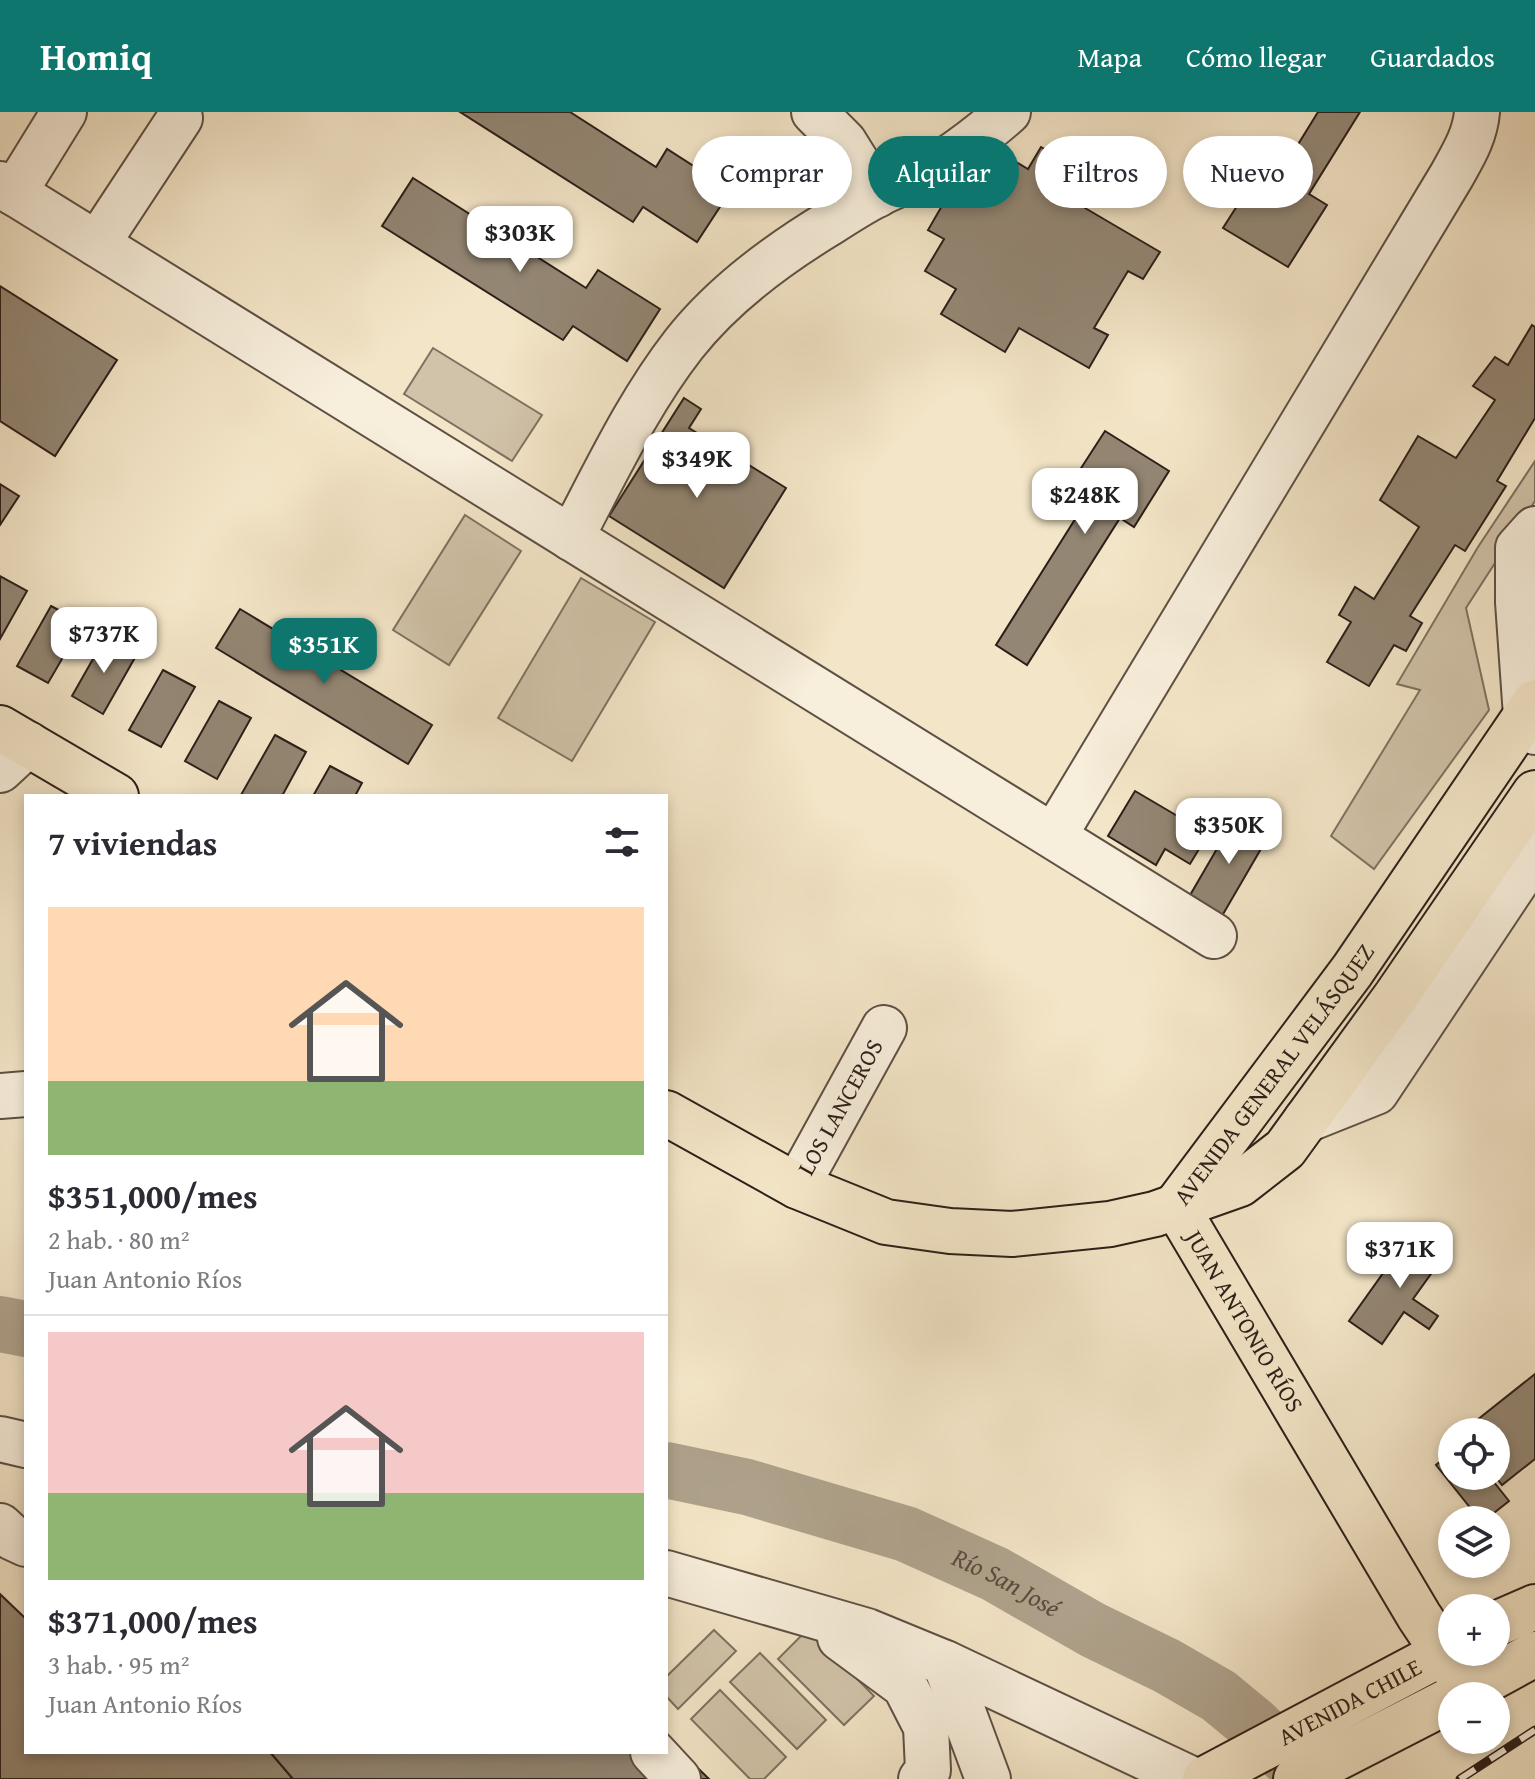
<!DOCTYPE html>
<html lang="es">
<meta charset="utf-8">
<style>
body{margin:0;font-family:"Gentium Book Plus",serif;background:#f2f2f3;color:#2b2b33;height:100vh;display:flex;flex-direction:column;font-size:30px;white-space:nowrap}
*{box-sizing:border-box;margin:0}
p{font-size:26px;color:#7c7c81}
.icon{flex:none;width:44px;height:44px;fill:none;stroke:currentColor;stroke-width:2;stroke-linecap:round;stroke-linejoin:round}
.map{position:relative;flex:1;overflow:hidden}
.panel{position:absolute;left:24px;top:682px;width:644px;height:960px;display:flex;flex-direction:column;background:#fff;border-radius:0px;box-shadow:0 4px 12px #0003}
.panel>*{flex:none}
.top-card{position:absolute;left:692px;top:24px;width:722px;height:72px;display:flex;gap:16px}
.fabs{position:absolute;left:1438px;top:1306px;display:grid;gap:16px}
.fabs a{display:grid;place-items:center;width:72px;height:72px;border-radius:50%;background:#fff;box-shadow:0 4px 12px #0003;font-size:40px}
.price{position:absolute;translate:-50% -68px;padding:0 18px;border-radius:16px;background:#fff;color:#222;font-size:26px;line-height:52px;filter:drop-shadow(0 2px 4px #0008)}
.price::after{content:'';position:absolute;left:50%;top:48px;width:24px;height:18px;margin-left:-12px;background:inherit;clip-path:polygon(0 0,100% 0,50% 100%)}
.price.current{background:#0f766e;color:#fff}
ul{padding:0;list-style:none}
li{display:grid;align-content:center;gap:16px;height:424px;padding:0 24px}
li+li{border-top:2px solid #e1e1e2}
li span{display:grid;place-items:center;height:248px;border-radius:0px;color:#555}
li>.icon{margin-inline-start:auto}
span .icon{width:144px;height:144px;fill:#fffc;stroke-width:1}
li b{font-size:34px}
h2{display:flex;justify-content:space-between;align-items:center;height:96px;padding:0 24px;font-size:34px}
.pill{padding:0 28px;border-radius:36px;background:#fff;box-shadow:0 4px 12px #0003;font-size:28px;line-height:72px}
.pill.current{background:#0f766e;color:#fff}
header{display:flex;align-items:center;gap:48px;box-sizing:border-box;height:112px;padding:0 40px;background:#0f766e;color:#fff}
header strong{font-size:38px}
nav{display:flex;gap:44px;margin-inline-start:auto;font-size:28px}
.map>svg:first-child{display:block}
.green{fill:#d1c3a9;stroke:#7e7161;stroke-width:2}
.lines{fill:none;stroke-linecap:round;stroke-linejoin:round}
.river{stroke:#afa28c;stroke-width:56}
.building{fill:#938673;stroke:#2c1f19;stroke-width:2}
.minor-casing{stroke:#5e5044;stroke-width:48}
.major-casing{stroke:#2c1f19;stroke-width:48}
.minor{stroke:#f7eedb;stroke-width:44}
.major{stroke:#f3e5c7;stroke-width:44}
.rail-casing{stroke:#2c1f19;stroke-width:9}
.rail{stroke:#f7eedb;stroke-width:6;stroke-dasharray:18;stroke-linecap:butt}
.labels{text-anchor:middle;stroke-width:7;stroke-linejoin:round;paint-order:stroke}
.street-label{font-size:24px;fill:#2c1f19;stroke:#f7eedb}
.water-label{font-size:26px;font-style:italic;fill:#5a4d41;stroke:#f7eedb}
</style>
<header>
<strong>Homiq</strong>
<nav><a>Mapa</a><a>Cómo llegar</a><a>Guardados</a></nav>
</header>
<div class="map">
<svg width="1535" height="1667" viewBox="0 0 1535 1667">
<rect width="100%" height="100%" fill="#f3e5c7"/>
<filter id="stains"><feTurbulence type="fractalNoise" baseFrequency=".0025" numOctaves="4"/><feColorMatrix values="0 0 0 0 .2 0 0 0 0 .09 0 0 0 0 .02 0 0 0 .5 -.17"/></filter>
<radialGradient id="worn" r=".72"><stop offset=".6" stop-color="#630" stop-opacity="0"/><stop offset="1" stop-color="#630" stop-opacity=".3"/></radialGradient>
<g class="green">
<polygon points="433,236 542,303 512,349 404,282"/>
<polygon points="1535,349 1535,389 1466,496 1489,598 1374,757 1331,724 1420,578 1397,572 1478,435"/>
<polygon points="465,403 521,439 449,553 393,518"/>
<polygon points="581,466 655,510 572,649 498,606"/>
<polygon points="808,1517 874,1584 844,1613 778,1547"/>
<polygon points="714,1518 736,1539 678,1597 666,1584 666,1565"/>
<polygon points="760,1541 826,1608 797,1637 730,1570"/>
<polygon points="720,1578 786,1645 764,1667 750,1667 691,1607"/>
</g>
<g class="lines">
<g class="river">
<polyline points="0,1212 26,1217"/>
<path id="s1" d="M666 1358 747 1375 906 1422 995 1462 1093 1518 1167 1554 1219 1584 1254 1613 1290 1648 1305 1667"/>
</g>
</g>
<g class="building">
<polygon points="460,0 570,0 656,55 667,37 731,78 697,130 643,95 633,110"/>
<polygon points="1318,0 1360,0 1309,82 1327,93 1288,155 1223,116 1260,58 1276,68"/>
<polygon points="1041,35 1101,69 1085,96 1160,140 1143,167 1128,159 1094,216 1108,223 1089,256 1019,216 1005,240 941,202 956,177 925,159 944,127 928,118 961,61 979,72 998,39 1028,57"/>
<polygon points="413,66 586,176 598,158 660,197 627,249 573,214 563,228 382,114"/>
<polygon points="0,174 117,248 55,344 0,309"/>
<polygon points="1532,213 1535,215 1535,306 1497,369 1506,374 1465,439 1455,433 1410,504 1422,511 1406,539 1394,533 1369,574 1327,550 1351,510 1339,503 1355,475 1374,487 1419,415 1380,388 1418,324 1456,346 1495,288 1473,274 1495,245 1508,253"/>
<polygon points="684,286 701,297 689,316 786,376 724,476 609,404"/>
<polygon points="1105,319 1169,359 1134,415 1120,406 1027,553 996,533 1084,393 1065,381"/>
<polygon points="0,372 19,384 0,413"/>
<polygon points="0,464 27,479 0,527"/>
<polygon points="51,494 83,511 48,571 17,554"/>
<polygon points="240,497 432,613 408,652 216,536"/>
<polygon points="106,524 137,542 103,602 72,584"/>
<polygon points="163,558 195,575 161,635 129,618"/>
<polygon points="219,589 251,606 217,667 185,649"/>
<polygon points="275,623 306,640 282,684 241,683"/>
<polygon points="330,654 362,671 355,684 313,684"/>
<polygon points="1135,679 1208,722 1190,752 1165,737 1156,753 1108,724"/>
<polygon points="1236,704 1269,723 1222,804 1189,785"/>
<polygon points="1413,1119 1446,1141 1413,1187 1438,1204 1429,1217 1404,1200 1382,1232 1349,1209"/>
<polygon points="1535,1262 1535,1347 1502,1373 1495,1364 1496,1320 1462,1320"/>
<polygon points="1452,1340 1452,1364 1489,1364 1509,1389 1485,1408 1480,1408 1436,1353"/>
<polygon points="0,1482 26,1507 26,1640 270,1640 293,1667 0,1667"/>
<polygon points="666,1625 709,1667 293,1667 270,1640 666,1640"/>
</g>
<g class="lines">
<g class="minor-casing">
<g id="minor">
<polyline points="814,0 844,30 877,83"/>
<polyline points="0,72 1214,824"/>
<polyline points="14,81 64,0"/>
<polyline points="97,132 180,6"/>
<polyline points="1535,417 1518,436 1518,490 1526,604 1535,620"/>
<path d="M571 426C606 360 638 291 684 232 721 185 777 143 828 112 845 101 862 90 880 81 896 73 914 67 930 58 957 42 984 21 1008 0"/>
<polyline points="0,658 28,632"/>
<path d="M1054 724 1452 63C1463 43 1475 24 1477 0"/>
<polyline points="0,984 26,982"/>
<polyline points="1306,1008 1376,980 1535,741"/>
<path id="s2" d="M797 1074 884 916"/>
<polyline points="0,1327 26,1333"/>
<polyline points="0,1414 13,1426 26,1432"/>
<polyline points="666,1461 867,1519 945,1551"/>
<polyline points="840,1526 905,1574 926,1615 928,1658 921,1667"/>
<polyline points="653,1640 678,1667"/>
<polyline points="988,1667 945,1551 1191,1667"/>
</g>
</g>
<g class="major-casing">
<g id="major">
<polyline points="0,616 116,684"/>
<polyline points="666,1001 797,1074 886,1110 950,1119 1012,1122 1110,1112 1155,1102 1240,1072 1285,1037 1396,884 1535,681"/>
<path id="s3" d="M1176 1094 1352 859 1535 590"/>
<path id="s4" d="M1176 1094 1419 1504 1469 1579"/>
<polyline points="1496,1512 1535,1495"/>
<polyline points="1458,1584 1535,1542"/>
<path id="s5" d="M1205 1667 1452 1536"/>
<polyline points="1296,1667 1452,1587"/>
</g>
</g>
<use href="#minor" class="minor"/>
<use href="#major" class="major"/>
<g class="rail-casing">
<polyline id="rail" points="1460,1667 1535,1618"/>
</g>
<use href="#rail" class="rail"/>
</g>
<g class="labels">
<g class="street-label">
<text dy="8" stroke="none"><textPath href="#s3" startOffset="164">AVENIDA GENERAL VELÁSQUEZ</textPath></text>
<text dy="8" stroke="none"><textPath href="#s2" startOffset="90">LOS LANCEROS</textPath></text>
<text dy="8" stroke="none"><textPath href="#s4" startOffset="134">JUAN ANTONIO RÍOS</textPath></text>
<text dy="8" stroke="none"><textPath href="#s5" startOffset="164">AVENIDA CHILE</textPath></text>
</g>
<g class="water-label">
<text dy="9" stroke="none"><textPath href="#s1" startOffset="360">Río San José</textPath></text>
</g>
</g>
<rect width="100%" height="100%" filter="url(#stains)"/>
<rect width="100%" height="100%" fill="url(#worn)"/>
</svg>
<div class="fabs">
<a><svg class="icon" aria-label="locate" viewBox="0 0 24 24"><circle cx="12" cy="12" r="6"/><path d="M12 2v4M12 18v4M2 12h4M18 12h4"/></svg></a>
<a><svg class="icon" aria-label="layers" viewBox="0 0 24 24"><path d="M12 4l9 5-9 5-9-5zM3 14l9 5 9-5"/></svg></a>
<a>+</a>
<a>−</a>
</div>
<b class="price" style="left:520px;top:162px">$303K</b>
<b class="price" style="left:697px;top:388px">$349K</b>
<b class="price" style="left:1085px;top:424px">$248K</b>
<b class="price" style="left:104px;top:563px">$737K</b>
<b class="price current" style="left:324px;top:574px">$351K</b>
<b class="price" style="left:1229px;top:754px">$350K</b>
<b class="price" style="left:1400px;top:1178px">$371K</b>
<div class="top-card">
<a class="pill">Comprar</a>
<a class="pill current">Alquilar</a>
<a class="pill">Filtros</a>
<a class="pill">Nuevo</a>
</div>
<section class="panel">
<h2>7 viviendas<svg class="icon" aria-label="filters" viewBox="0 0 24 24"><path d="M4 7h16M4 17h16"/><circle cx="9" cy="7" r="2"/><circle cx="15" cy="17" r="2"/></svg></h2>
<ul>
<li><span style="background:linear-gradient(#ffd9b3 70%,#8fb573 0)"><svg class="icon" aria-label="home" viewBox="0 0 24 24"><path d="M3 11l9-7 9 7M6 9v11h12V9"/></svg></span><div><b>$351,000/mes</b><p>2 hab. · 80 m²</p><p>Juan Antonio Ríos</p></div></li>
<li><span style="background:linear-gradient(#f6c9c9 65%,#8fb573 0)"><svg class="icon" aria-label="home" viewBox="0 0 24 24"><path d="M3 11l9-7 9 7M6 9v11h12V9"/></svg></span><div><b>$371,000/mes</b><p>3 hab. · 95 m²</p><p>Juan Antonio Ríos</p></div></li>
</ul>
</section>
</div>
